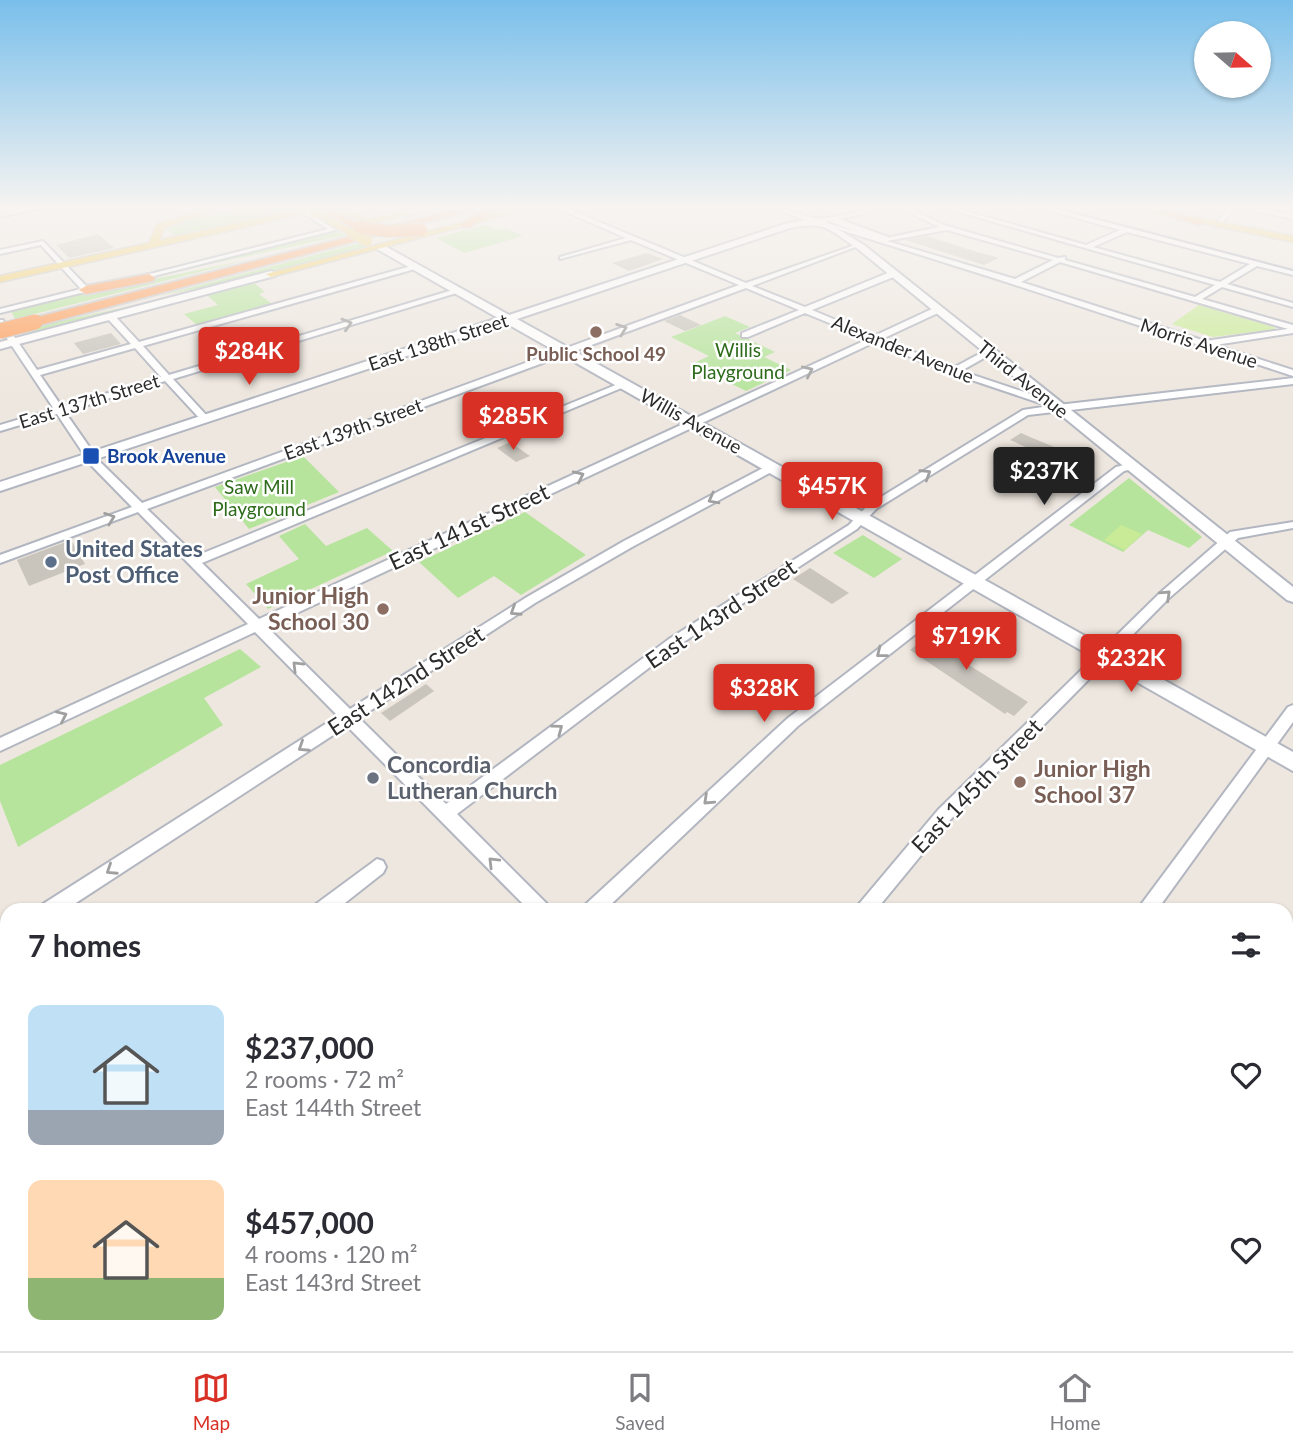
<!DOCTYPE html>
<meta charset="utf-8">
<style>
body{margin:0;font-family:Lato,sans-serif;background:#f7f7f7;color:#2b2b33;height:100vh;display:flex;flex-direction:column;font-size:26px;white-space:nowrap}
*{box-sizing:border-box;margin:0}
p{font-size:23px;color:#7c7c81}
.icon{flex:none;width:38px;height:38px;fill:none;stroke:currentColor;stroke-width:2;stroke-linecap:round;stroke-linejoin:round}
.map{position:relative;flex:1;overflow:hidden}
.panel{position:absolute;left:0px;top:903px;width:1293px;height:448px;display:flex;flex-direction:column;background:#fff;border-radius:21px 21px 0 0;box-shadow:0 2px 5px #0004}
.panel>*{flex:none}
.needle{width:46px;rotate:110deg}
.fabs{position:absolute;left:1194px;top:21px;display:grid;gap:14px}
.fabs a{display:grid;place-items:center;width:77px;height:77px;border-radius:50%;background:#fff;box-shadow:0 2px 5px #0004;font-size:35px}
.price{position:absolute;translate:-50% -60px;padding:0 16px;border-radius:7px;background:#d93025;color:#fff;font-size:23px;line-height:46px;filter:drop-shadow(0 2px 4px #0008)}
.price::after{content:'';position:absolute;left:50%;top:42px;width:21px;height:16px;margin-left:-10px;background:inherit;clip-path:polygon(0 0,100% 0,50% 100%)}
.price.current{background:#222;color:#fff}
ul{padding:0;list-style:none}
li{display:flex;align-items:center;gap:21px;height:175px;padding:0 28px}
li span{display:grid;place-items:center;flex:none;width:196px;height:140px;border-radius:14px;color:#555}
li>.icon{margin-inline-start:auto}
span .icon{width:84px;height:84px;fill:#fffc;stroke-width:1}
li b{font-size:30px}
h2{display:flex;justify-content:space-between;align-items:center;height:84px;padding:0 28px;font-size:30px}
.tab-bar{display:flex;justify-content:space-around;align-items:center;height:98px;border-top:2px solid #e1e1e2;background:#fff;font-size:19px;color:#7c7c81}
.tab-bar a{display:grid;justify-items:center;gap:4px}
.tab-bar .current{color:#d93025}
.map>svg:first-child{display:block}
.green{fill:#b6e49c}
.pitch{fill:#c9eb98}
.building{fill:#c9c5bd}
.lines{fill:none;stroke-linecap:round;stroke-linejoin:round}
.street-casing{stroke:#b2b6c0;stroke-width:4}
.secondary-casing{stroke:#b2b6c0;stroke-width:4}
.primary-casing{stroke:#c8c8c8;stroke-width:3}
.highway-casing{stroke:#c8c8c8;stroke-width:4}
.street{fill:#fff;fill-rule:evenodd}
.secondary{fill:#fff;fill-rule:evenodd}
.primary{fill:#f1cd61;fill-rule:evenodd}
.highway{fill:#fe9e5a;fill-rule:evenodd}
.rail{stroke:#a1a5b7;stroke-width:2}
.primary-bridge-casing{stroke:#c8c8c8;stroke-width:12;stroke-linecap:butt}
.highway-bridge-far1-casing{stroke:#c8c8c8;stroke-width:14;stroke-linecap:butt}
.highway-bridge-casing{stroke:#c8c8c8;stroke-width:17;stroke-linecap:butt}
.primary-bridge{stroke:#f1cd61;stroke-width:10}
.highway-bridge-far1{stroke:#fe9e5a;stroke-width:12}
.highway-bridge{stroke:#fe9e5a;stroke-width:15}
.oneway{stroke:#a0a0a0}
.education-dot{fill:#8d6e63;stroke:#fff;stroke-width:2.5}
.transit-dot{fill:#1a4fb4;stroke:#fff;stroke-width:2.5}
.service-dot{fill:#5c6f8a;stroke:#fff;stroke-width:2.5}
.worship-dot{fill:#6b7280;stroke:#fff;stroke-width:2.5}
.labels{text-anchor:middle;stroke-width:5;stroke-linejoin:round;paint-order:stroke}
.far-street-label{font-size:19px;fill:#2c2c2c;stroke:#fff}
.far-park-label{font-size:19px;fill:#2d6b1b;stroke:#fff}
.far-education-label{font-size:19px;font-weight:bold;fill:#785e54;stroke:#fff}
.far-transit-label{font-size:19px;font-weight:bold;fill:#164399;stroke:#fff;text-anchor:start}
.street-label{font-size:23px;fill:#2c2c2c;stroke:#fff}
.service-label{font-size:23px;font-weight:bold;fill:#4e5e75;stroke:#fff;text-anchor:start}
.education-label{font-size:23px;font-weight:bold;fill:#785e54;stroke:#fff;text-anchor:end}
.worship-label{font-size:23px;font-weight:bold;fill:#5b616d;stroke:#fff;text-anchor:start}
</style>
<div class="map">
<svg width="1293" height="1351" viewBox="0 0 1293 1351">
<rect width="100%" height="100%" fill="#eee7df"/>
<g class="green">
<polygon points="237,209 292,209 175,236 166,229 174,223"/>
<polygon points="485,225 496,230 505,228 523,236 464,253 436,238"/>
<polygon points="334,231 346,235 163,274 331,233"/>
<polygon points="360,243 368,248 244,279 159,296"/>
<polygon points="247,260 15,319 11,311 86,293"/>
<polygon points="254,283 265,292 259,294 272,304 197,325 184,314 218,305 207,295"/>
<polygon points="195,292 28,335 25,329"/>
<polygon points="725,316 750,327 735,333 775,352 764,357 791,370 746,391 692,364 709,356 671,337"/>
<polygon points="303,456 339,492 249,529 215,487"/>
<polygon points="1129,478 1202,537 1189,548 1148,530 1123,552 1069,525"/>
<polygon points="525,512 586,555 521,595 494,576 458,598 419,562"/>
<polygon points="305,524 326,546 367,528 393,551 268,609 246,584 299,559 279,536"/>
<polygon points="863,535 902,559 874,578 833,553"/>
<polygon points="240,649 261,667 204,698 223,725 18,847 0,801 0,765"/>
</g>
<g class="pitch">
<polygon points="1199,305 1274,327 1275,329 1213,337 1172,324"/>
<polygon points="1121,525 1142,534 1125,550 1104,540"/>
</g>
<g class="building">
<polygon points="98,234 114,248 69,258 56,245"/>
<polygon points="927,236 974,251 999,258 984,265 905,240"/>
<polygon points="647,253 663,259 629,271 612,263"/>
<polygon points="680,315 701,325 685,331 664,321"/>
<polygon points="111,333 121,344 83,354 74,343"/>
<polygon points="1021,433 1030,437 1059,449 1048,457 1010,440"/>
<polygon points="510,442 530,456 516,462 497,448"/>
<polygon points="71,540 85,564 29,586 17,560"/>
<polygon points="810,568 849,593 832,604 793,579"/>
<polygon points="934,630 972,654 964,662 1028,702 1014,716 1007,712 1005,714 910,650"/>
<polygon points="426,684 434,691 390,721 381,713"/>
</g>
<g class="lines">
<g class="street-casing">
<g id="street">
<polygon points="302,209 336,230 134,281 130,279 328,229 301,212"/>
<polygon points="415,209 426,209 405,216 402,214"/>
<path d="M559 209H568L746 283 858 244V246L752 286 805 307 890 272H896V276L812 310 874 336 934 308H940V312L882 339 953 368 979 354 996 353V357L984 358 961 371 1057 403 1058 405 1293 378V384L1028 415 876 509 857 529 679 645 457 814 547 904 550 910H529L347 726 65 910H40L43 904 338 716 255 632 0 751V738L248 624 138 512 0 563V555L132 507 91 465 57 414 0 431V425L54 409 0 328V320H3L37 370 131 344 107 318V314H113L139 342 415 265 422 267 143 346 169 375 456 289 463 291 173 379 208 417V421H202L165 381 65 412 99 461 142 503 739 285 631 240 560 259V257L626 238ZM746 288 799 310 742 333V337H748L805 313 868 339 259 619 202 563 631 384 623 382 196 556 147 509ZM875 342 939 369 1049 406 1023 410 868 505 849 525 669 639 446 804 359 718 535 603 632 547 777 469V465H769L624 541 527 597 350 709 267 627ZM135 348 161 377 62 407 40 375Z"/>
<path d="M902 209H911L944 225 1058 258 1065 257V260L1195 297 1215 285 948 209H959L1086 245 1120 230 1044 209H1056L1293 271V275L1257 266 1227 284 1293 303V307L1222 287 1202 299 1293 325V333L1215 345 1293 370V376L997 279 822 224 827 223 882 239 939 227ZM947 230 1053 260 1015 279 887 241ZM1127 232 1250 264 1220 282 1093 247ZM1060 262 1288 329 1205 341 1021 282Z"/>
<polygon points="1227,209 1234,209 1219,226 1215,226"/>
<polygon points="1249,209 1264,209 1293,215 1293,219"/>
<polygon points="43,241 88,288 97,286 101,288 0,313 0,309 81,289 41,245 0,254 0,250"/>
<polygon points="1132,463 1136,464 1136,468 1124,471 798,726 605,910 583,910 586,904 788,718 1116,467"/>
<polygon points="1293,522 1293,528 1238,538 1168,599 950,820 876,910 856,910 859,904 938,810 1160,593 1230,532"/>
<polygon points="1293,705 1293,722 1157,910 1137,910 1288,707"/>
<polygon points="377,859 383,861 386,867 383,873 336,910 313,910 316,904"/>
<polygon points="7,927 7,947 0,950 0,930"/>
<polygon points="7,1150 7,1179 0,1182 0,1153"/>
<polygon points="1293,1314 1293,1351 1273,1351 1275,1344 1286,1344 1286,1317"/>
<polygon points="118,1344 148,1344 145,1351 115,1351"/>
<polygon points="503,1344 532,1344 529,1351 500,1351"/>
<polygon points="959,1344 989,1344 992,1351 962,1351"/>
</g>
</g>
<g class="secondary-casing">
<g id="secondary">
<path d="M776 209C791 209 801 216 815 218 831 220 863 209 884 209L839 219 888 237V241L885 242 828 221 826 222 864 245 1293 587V602L1287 600 858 249C828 229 827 221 790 228L517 319 1293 752V771L506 323 0 491V482L498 318 377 249V245H383L509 315 785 224 805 220Z"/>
<polygon points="271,271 276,274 275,276 0,349 0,342"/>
<polygon points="0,1222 7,1225 7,1275 0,1273"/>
<polygon points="19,1344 54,1344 56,1351 21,1351"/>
</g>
</g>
<g class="primary-casing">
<g id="primary">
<polygon points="203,209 218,209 164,228 160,240 299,209 317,209 357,233 349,235 314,215 313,212 0,282 0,276 149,243 157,224"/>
<polygon points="336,209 348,209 367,219 405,211 410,214 366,225"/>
<polygon points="513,209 530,209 271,277 266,274"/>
<polygon points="1133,209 1154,209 1293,236 1293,242"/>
</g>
</g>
<g class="highway-casing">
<g id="highway">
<polygon points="317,209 331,209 365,227 355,229"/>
<polygon points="457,209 476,209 40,325 35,326 28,322 30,319"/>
<polygon points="485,209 499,209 470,227 462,227 462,223"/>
<polygon points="1144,209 1163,209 1205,222 1199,225"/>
<polygon points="149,274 155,278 153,281 86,294 79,290 86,286"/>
</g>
</g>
<use href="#street" class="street"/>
<use href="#secondary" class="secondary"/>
<use href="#primary" class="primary"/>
<use href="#highway" class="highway"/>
<g class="rail">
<polyline points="1061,209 1293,270"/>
<polyline points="0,218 43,209"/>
</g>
<g class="primary-bridge-casing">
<g id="primary-bridge">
<polyline points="311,209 317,213"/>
<polyline points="352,233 367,241"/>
</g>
</g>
<g class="highway-bridge-far1-casing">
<polyline id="highway-bridge-far1" points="359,227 386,231 421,230"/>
</g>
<g class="highway-bridge-casing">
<polyline id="highway-bridge" points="0,331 35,322"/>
</g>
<use href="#primary-bridge" class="primary-bridge"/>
<use href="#highway-bridge-far1" class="highway-bridge-far1"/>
<use href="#highway-bridge" class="highway-bridge"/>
</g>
<defs><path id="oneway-chevron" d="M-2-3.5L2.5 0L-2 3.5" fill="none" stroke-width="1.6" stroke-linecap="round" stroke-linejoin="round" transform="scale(1.75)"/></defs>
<g class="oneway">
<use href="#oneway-chevron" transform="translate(347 324) rotate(-17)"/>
<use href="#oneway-chevron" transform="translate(622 329) rotate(-20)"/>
<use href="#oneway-chevron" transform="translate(808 371) rotate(-25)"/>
<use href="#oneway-chevron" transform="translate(926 474) rotate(-32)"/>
<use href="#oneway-chevron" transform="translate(579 476) rotate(-25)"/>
<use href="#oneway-chevron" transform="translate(713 499) rotate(152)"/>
<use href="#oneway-chevron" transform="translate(110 518) rotate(-20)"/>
<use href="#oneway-chevron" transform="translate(1166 595) rotate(-43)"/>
<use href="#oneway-chevron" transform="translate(515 611) rotate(147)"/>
<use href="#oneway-chevron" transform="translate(881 653) rotate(142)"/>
<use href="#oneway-chevron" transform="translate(297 666) rotate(-135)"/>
<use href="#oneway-chevron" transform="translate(62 716) rotate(-25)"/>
<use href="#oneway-chevron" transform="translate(558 729) rotate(-37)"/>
<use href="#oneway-chevron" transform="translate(303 747) rotate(147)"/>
<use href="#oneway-chevron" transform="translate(708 800) rotate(137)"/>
<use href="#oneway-chevron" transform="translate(493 862) rotate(-135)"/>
<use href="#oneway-chevron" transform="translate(111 870) rotate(147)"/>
</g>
<linearGradient id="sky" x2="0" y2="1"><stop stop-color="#79bfeb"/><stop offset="0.52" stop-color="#f7f4f1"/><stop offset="1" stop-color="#f7f4f1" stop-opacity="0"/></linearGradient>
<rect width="1293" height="399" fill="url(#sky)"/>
<g class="education-dot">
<circle cx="596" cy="332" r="7"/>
<circle cx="383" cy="609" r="7"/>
<circle cx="1020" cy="782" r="7"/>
</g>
<rect class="transit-dot" x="82" y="447" width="18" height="18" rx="3.5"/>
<circle class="service-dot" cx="51" cy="562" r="7"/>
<circle class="worship-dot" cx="373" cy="778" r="7"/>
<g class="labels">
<g class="far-street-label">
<text transform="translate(438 342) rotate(-18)" y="7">East 138th Street</text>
<text transform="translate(1199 343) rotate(18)" y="7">Morris Avenue</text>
<text transform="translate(903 349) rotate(22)" y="7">Alexander Avenue</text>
<text transform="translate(1023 379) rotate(39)" y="7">Third Avenue</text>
<text transform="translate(89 401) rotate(-17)" y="7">East 137th Street</text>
<text transform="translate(691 421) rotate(29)" y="7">Willis Avenue</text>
<text transform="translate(353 429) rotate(-20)" y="7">East 139th Street</text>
</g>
<g class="far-park-label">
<text x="738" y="357">Willis<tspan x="738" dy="22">Playground</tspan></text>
<text x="259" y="494">Saw Mill<tspan x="259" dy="22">Playground</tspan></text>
</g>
<g class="far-education-label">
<text x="596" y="361">Public School 49</text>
</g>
<g class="far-transit-label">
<text x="107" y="463">Brook Avenue</text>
</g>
<g class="street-label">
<text transform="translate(469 527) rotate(-25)" y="8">East 141st Street</text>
<text transform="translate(721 614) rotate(-34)" y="8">East 143rd Street</text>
<text transform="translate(406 681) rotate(-33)" y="8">East 142nd Street</text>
<text transform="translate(977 786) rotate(-46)" y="8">East 145th Street</text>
</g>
<g class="service-label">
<text x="65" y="557">United States<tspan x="65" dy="26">Post Office</tspan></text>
</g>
<g class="education-label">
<text x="369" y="604">Junior High<tspan x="369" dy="26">School 30</tspan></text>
<text x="1034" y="777" text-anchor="start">Junior High<tspan x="1034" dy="26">School 37</tspan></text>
</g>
<g class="worship-label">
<text x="387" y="773">Concordia<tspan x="387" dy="26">Lutheran Church</tspan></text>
</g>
</g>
</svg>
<div class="fabs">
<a><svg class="needle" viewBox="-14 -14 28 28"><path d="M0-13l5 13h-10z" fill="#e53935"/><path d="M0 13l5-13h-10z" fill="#7c7c81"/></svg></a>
</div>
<b class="price" style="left:249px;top:387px">$284K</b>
<b class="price" style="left:513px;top:452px">$285K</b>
<b class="price current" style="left:1044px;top:507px">$237K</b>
<b class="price" style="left:832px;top:522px">$457K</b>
<b class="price" style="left:966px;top:672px">$719K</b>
<b class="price" style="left:1131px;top:694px">$232K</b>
<b class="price" style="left:764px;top:724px">$328K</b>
<section class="panel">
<h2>7 homes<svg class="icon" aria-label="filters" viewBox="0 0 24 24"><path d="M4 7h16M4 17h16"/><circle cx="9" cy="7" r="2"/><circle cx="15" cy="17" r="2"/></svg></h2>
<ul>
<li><span style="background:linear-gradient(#bfe0f5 75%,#9aa5b1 0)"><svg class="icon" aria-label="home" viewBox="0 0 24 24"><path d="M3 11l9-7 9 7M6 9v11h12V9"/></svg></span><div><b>$237,000</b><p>2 rooms · 72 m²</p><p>East 144th Street</p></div><svg class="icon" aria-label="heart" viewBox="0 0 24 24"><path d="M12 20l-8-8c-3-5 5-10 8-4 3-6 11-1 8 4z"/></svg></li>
<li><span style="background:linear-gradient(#ffd9b3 70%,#8fb573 0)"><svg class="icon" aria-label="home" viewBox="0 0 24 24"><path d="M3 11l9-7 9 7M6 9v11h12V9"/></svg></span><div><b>$457,000</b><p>4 rooms · 120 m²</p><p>East 143rd Street</p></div><svg class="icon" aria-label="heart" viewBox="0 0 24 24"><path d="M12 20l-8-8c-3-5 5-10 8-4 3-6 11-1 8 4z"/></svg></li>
</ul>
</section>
</div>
<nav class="tab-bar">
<a class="current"><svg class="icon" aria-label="map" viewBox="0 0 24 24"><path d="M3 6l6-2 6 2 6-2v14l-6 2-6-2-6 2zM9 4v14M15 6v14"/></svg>Map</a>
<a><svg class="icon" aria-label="saved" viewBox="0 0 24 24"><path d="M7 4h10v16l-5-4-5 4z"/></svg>Saved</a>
<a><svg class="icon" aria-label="home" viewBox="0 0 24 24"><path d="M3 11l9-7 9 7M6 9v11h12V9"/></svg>Home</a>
</nav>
